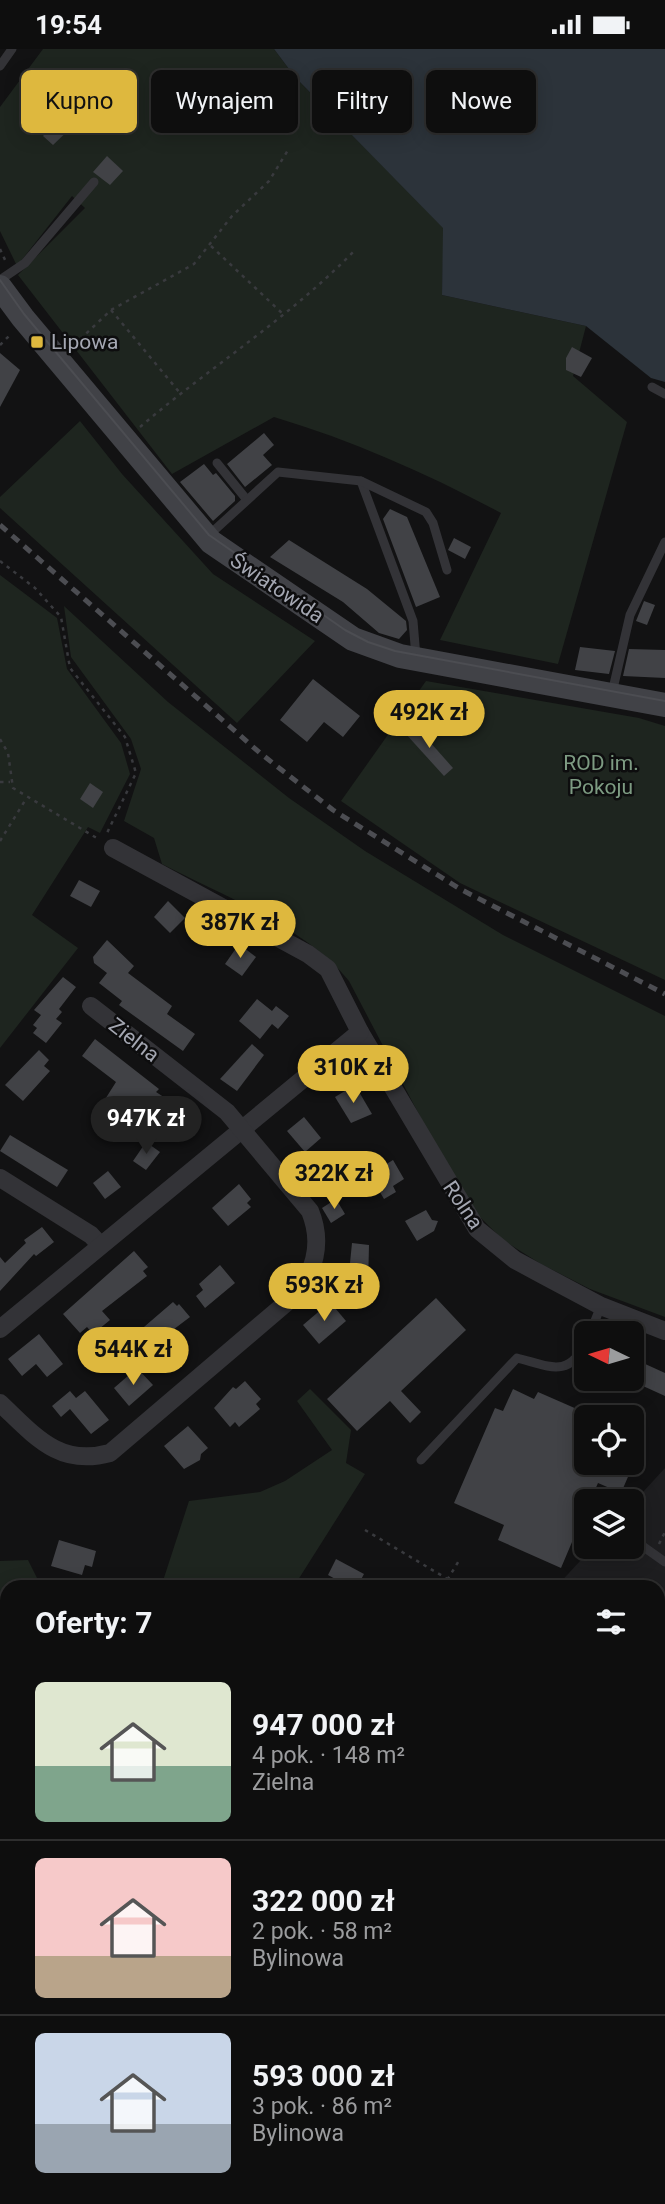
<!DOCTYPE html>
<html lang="pl">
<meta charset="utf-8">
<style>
body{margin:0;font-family:Roboto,sans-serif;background:#1c1c1c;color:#f1f3f6;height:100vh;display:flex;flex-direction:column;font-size:26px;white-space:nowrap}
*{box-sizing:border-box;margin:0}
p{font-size:23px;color:#9b9c9e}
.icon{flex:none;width:38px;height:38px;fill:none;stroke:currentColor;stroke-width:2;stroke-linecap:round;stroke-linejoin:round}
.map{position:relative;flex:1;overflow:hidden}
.panel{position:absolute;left:0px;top:1531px;width:665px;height:625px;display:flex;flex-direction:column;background:#0e0e0e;border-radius:21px 21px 0 0;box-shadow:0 4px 18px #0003,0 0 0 2px #2e2e2e}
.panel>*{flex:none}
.top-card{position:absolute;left:21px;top:21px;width:623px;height:63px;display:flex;gap:14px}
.needle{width:46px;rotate:275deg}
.tools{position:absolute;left:574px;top:1272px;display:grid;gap:14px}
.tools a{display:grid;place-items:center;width:70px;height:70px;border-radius:10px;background:#0e0e0e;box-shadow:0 4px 18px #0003,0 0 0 2px #2e2e2e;font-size:35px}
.price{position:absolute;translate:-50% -60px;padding:0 16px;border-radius:24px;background:#deb83e;color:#111;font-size:23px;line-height:46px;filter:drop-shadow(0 2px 4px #0008)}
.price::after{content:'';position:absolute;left:50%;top:42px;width:21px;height:16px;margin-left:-10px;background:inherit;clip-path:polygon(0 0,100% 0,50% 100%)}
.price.selected{background:#222;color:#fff}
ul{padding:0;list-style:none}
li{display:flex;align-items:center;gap:21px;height:175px;padding:0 35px}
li+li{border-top:2px solid #2e2e2e}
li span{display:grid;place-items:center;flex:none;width:196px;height:140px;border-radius:10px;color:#555}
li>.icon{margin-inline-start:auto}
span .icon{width:84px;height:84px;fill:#fffc;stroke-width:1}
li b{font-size:30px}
h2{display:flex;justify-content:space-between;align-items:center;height:84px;padding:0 35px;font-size:30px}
.chip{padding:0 24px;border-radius:10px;background:#0e0e0e;box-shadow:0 4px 18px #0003,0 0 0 2px #2e2e2e;font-size:24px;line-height:63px}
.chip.selected{background:#deb83e;color:#111}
.status{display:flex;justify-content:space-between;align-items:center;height:49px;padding:0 35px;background:#0e0e0e;direction:ltr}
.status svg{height:19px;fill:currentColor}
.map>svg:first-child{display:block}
.built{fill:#1e1e20}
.green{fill:#1e251f}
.water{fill:#2c333a}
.building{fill:#414246}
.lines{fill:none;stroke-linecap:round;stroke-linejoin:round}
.path{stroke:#393a3e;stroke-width:2.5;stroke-dasharray:3.5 5;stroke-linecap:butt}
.lane{stroke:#333337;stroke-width:9}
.street{stroke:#333337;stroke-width:18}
.secondary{stroke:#414247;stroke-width:24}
.tram{stroke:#4c4d52;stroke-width:2}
.rail{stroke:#4c4d52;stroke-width:5;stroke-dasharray:9 7;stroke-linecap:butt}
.poi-dot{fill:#deb83e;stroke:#0d0d0e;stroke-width:2.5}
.labels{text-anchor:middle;stroke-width:5;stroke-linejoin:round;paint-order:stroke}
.poi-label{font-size:21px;fill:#a4a7b2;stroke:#0d0d0e;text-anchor:start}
.street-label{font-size:21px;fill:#a4a7b2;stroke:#0d0d0e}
.park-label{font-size:21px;fill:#7d9b82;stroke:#0d0d0e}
</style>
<div class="status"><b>19:54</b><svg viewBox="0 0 49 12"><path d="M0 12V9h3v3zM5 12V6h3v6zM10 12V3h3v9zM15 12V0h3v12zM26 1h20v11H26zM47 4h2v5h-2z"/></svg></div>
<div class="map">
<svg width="665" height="2155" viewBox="0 0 665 2155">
<rect width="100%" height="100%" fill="#121213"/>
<polygon class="built" points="665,1419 665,1646 658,1641 658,1538 556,1538 593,1498 632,1498 632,1455"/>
<g class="green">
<path d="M43 0H274L295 28 444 179 442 246 586 277 573 327 627 373 558 615 440 591 501 464C428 425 354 392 274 368L172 425 18 226 85 159 72 147 17 217 0 182V58Z"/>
<polygon points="80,372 122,425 213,525 315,592 237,674 0,459 0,448"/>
<polygon points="0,526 57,569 67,620 121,694 130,725 100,784 88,778 32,866 78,899 0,999"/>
<path d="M64 557 168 653 289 749 365 802 503 886 665 967V1268L590 1240 541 1215 503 1191 479 1167 445 1115 349 932C307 879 222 846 162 815L154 789 124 772 141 720 131 690 71 608Z"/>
<polygon points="426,632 639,669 665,677 665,931 460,834 341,752"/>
<polygon points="310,1340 351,1381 346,1414 365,1425 298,1531 283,1538 161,1538 189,1452 260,1443 285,1432 332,1401 297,1352"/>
<polygon points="28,1511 40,1535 53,1538 7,1538 7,1610 0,1606 0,1512"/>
<polygon points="658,1720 665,1722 665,1986 658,1984"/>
<polygon points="7,2075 7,2149 519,2149 520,2155 0,2155 0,2076"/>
</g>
<polygon class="water" points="274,0 665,0 665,333 651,329 586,277 442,246 443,179 295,28"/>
<g class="building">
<polygon points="65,64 75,75 53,96 43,87"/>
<polygon points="107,107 123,122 110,136 93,123"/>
<polygon points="572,298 592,309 581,328 566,321 566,309"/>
<polygon points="0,304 20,321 0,358"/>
<polygon points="264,384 274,396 263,406 272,416 245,438 227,415"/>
<polygon points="204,415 213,426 216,424 235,447 235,452 213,472 180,433"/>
<polygon points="390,460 407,468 440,548 416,558 383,470"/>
<polygon points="454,489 471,498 465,510 448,501"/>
<polygon points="289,491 367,540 406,572 407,581 399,590 379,584 343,553 270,508"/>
<polygon points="644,552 655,556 647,576 636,572"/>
<polygon points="580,598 615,602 609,625 575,621"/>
<polygon points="629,600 665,601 665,629 623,627"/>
<polygon points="313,630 360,667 343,688 324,673 307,693 280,671"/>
<polygon points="414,675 453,719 444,727 405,684"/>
<polygon points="90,734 103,743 93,759 80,750"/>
<polygon points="79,831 100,842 91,858 70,847"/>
<polygon points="168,852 185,869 170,884 154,868"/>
<polygon points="107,891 134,917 128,924 172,957 167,965 195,985 183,1002 119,956 122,952 99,934 107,924 94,914 93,908"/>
<polygon points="239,895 256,908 242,927 225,915"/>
<polygon points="63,928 76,938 59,960 62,963 56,970 62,974 46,994 33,984 37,979 33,976 41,966 34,961"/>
<polygon points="257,950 272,962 276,957 289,967 278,980 272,975 260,990 239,972"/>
<polygon points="95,990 159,1040 156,1043 196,1069 184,1086 139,1052 136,1057 125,1049 117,1060 104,1052 116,1033 82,1007"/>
<polygon points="252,995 264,1006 237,1042 220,1030"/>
<polygon points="39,1001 49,1011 44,1017 50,1022 23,1052 5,1036"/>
<polygon points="355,1036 372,1065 351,1074 335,1048"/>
<polygon points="304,1068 321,1089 305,1103 287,1082"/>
<polygon points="10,1086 68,1121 57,1138 0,1102"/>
<polygon points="146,1093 160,1103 146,1121 133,1112"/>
<polygon points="393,1111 404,1130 393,1137 396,1143 384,1150 367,1121 382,1112 385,1116"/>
<polygon points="108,1122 121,1138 105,1150 93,1134"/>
<polygon points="239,1135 251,1150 247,1154 251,1158 228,1177 212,1159"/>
<polygon points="336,1150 345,1165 331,1174 322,1159"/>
<polygon points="426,1161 432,1171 438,1172 434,1182 417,1192 405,1172"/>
<polygon points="42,1178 54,1193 36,1207 34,1205 0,1242 0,1208 5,1214 26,1194 24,1191"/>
<polygon points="352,1194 369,1196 368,1238 342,1238 345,1214 350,1214"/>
<polygon points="134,1202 148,1218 143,1222 147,1227 102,1262 110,1271 93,1285 87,1278 80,1284 63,1265"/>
<polygon points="220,1216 235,1234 205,1259 196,1247 203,1241 199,1235"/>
<polygon points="436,1249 466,1281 401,1342 421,1363 410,1374 390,1352 357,1382 327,1350"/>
<polygon points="173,1253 177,1257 179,1255 190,1268 149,1299 137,1284"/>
<polygon points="330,1253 346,1272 319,1295 303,1276"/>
<polygon points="39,1285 63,1315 47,1328 36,1315 22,1327 8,1310"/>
<polygon points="632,1309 665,1324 665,1347 632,1332"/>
<polygon points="137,1319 153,1336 129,1357 114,1339"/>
<polygon points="245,1332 261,1350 256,1355 260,1360 239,1378 235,1373 230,1378 214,1359 233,1338 236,1340"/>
<polygon points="513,1340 534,1350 538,1343 586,1364 586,1414 634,1414 621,1444 598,1434 590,1452 586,1452 586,1460 561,1519 498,1491 504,1476 454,1454 495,1359 503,1362"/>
<polygon points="70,1342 76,1349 85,1342 109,1371 91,1385 70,1360 61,1368 52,1357"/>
<polygon points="188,1377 208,1399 201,1405 200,1411 184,1420 164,1397"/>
<polygon points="59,1491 96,1502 92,1518 85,1516 82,1526 51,1517"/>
<polygon points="336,1510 364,1525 357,1538 350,1538 328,1526"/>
</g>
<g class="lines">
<g class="path">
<polyline points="211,197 284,266"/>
<polyline points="0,200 6,213"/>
<polyline points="111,261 180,344"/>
<polyline points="0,296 10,286"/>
<polyline points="74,296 111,261 194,215 232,167 269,132 288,101"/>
<path d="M140 378C210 318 289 269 353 203"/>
<polyline points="0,512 35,539 61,568 70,619 125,688 136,724 107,784"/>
<polyline points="0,690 8,704 13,739 100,791"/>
<polyline points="0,733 10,733"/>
<polyline points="0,792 26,750"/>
<polyline points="365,1481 461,1538"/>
<polyline points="659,1495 665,1483"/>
<polyline points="443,1538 460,1510"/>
<polyline points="658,1579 665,1584"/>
<polyline points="114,2149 117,2155"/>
<polyline points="282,2149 285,2155"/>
<polyline points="430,2149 432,2155"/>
</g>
<g class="lane">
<polyline points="0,17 12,0"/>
<polyline points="0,231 25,214 94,133"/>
<polyline points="652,338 665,345"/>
<polyline points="217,414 247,451"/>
<polyline points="361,432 413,572 416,608"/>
<polyline points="208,487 278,423 361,432 426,463 433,474 447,521"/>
<polyline points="612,644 630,566 665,493"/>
<polyline points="590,1284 601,1257"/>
<path d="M421 1411 517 1309C549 1317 569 1330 586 1293"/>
<polyline points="641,1496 665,1513"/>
</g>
<g class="street">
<polyline points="360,983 477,1180 515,1211 541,1225 601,1257 665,1282"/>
<polyline points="0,1129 91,1186 100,1196"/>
<polyline points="0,1280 360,983 328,920 308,905 113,799"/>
<path d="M0 1354C35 1387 59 1418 110 1404L292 1249C315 1224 323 1194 310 1162L227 1063 91 957"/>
<polyline points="0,1759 7,1756"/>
<polyline points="655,2155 665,2154"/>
</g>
<g class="secondary">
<polyline points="0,238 23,269 211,493 353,590 400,607 665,656"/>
<polyline points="658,2009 665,2011"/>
<polyline points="0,2048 7,2048"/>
</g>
<polyline class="tram" points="0,231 24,265 209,486 345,581 368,593 395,602 665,652"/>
<polyline class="rail" points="0,476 260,704 333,761 460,840 665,945"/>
</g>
<rect class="poi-dot" x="30" y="286" width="14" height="14" rx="3.5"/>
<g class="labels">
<g class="poi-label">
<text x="51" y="300">Lipowa</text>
</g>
<g class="street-label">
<text transform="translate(277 539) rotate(34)" y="7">Światowida</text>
<text transform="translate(134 991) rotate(38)" y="7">Zielna</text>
<text transform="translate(463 1156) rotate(56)" y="7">Rolna</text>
</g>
<g class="park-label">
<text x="601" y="721">ROD im.<tspan x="601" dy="24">Pokoju</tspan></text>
</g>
</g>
</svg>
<div class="tools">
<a><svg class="needle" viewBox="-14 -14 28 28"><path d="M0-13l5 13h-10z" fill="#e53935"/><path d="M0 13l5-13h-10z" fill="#9b9c9e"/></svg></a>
<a><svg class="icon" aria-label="locate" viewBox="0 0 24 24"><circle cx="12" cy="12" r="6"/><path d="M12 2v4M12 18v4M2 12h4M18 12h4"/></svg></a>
<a><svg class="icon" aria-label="layers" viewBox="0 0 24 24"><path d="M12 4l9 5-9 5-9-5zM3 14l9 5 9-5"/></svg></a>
</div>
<b class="price" style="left:429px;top:701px">492K zł</b>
<b class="price" style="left:240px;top:911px">387K zł</b>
<b class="price" style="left:353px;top:1056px">310K zł</b>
<b class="price selected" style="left:146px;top:1107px">947K zł</b>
<b class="price" style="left:334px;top:1162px">322K zł</b>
<b class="price" style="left:324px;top:1274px">593K zł</b>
<b class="price" style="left:133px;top:1338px">544K zł</b>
<div class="top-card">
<a class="chip selected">Kupno</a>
<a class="chip">Wynajem</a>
<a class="chip">Filtry</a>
<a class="chip">Nowe</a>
</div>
<section class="panel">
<h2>Oferty: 7<svg class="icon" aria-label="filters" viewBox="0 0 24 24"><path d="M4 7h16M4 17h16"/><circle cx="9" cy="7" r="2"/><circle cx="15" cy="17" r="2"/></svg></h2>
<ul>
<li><span style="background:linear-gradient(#dfe7d0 60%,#7fa58c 0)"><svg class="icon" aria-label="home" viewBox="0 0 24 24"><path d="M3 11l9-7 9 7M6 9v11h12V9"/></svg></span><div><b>947 000 zł</b><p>4 pok. · 148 m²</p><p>Zielna</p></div></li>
<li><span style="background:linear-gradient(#f6c9c9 70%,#b9a48a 0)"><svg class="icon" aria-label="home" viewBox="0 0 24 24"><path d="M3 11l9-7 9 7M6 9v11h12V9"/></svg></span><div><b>322 000 zł</b><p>2 pok. · 58 m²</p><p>Bylinowa</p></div></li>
<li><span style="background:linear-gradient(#c9d6e8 65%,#9aa5b1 0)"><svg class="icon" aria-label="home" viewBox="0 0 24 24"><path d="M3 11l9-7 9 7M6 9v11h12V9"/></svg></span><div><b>593 000 zł</b><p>3 pok. · 86 m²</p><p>Bylinowa</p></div></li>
</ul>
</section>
</div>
